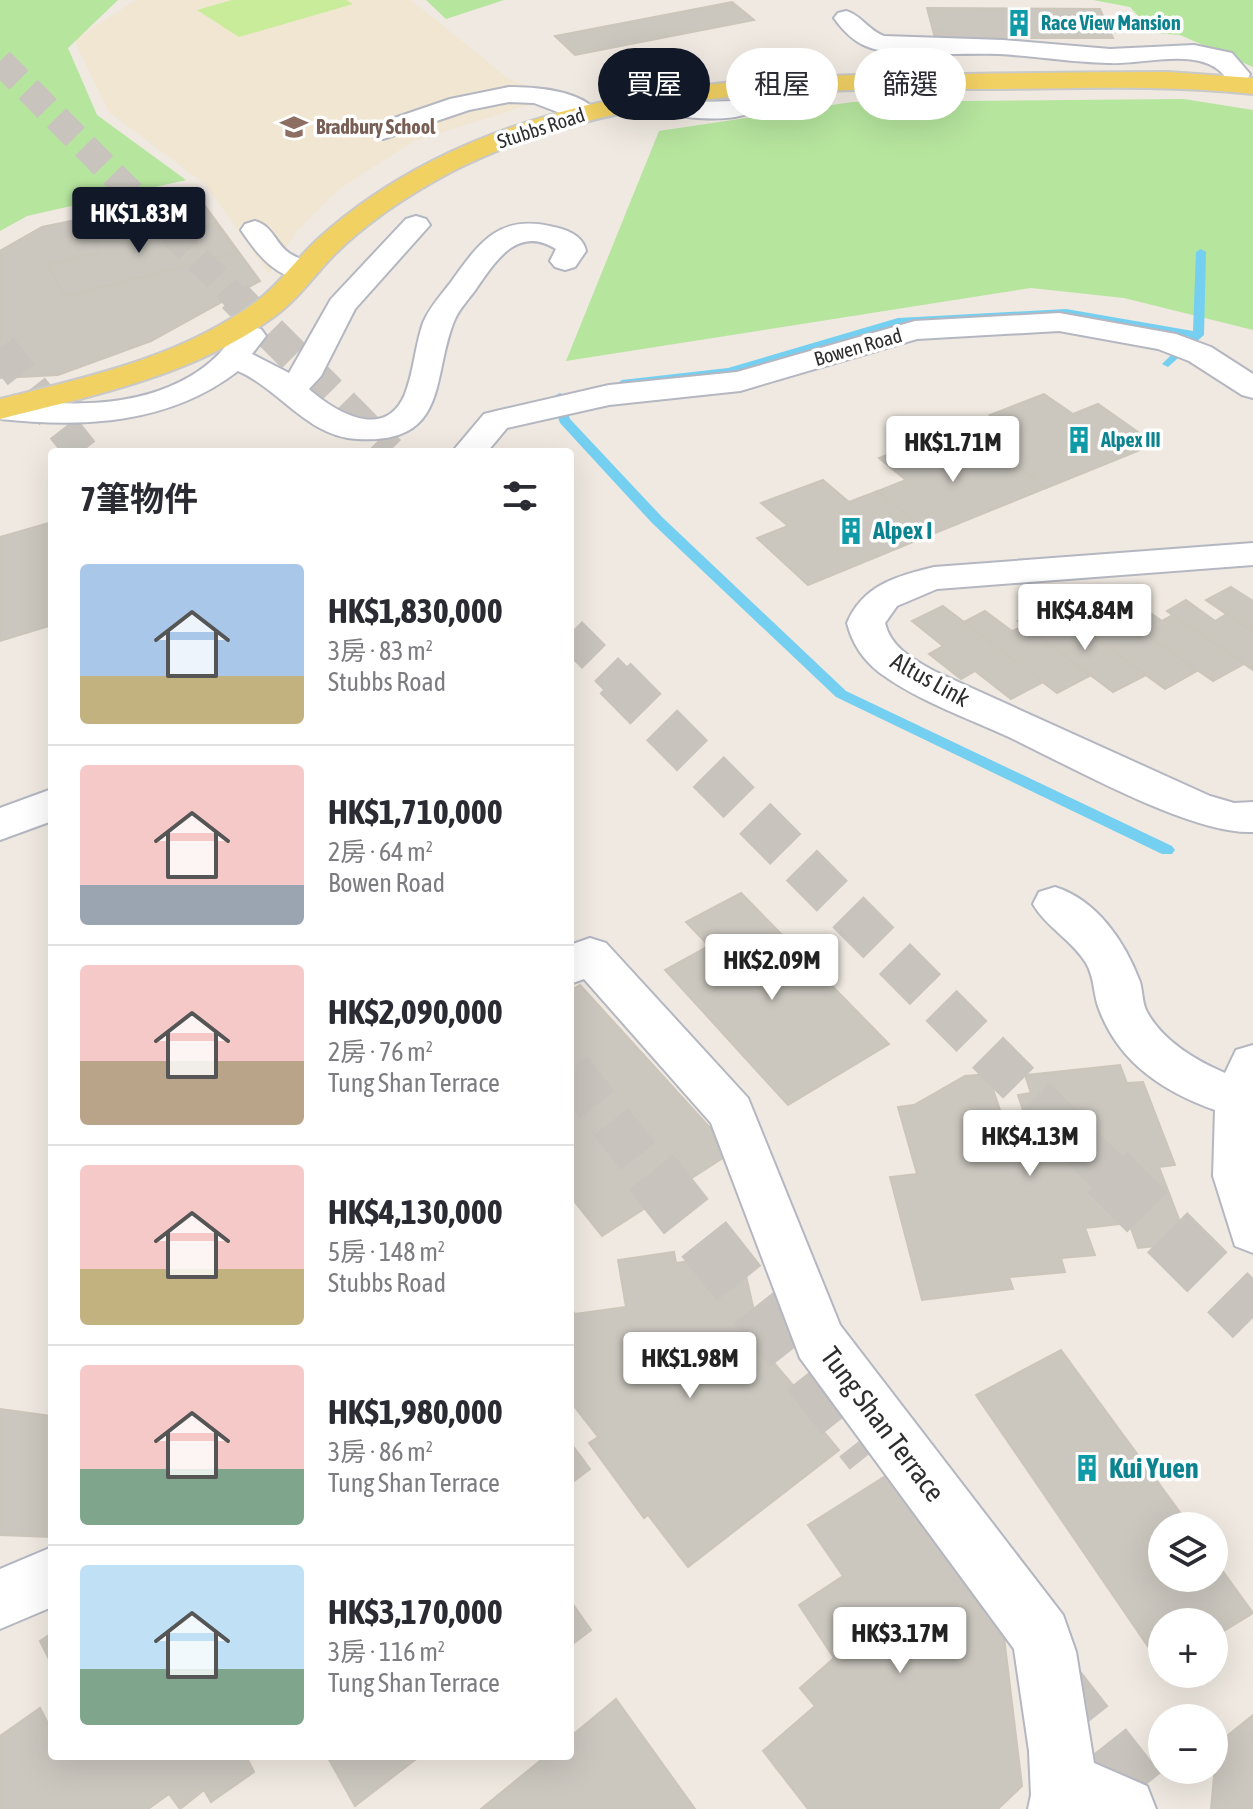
<!DOCTYPE html>
<html lang="zh-TW">
<meta charset="utf-8">
<style>
body{margin:0;font-family:"Asap Condensed","Noto Sans TC",sans-serif;background:#f2f2f3;color:#2b2b33;height:100vh;display:flex;flex-direction:column;font-size:30px;white-space:nowrap}
*{box-sizing:border-box;margin:0}
p{font-size:26px;color:#7c7c81}
.icon{flex:none;width:44px;height:44px;fill:none;stroke:currentColor;stroke-width:2;stroke-linecap:round;stroke-linejoin:round}
.map{position:relative;flex:1;overflow:hidden}
.details{position:absolute;left:48px;top:448px;width:526px;height:1312px;display:flex;flex-direction:column;background:#fff;border-radius:8px;box-shadow:0 8px 32px #0002}
.details>*{flex:none}
.banner{position:absolute;left:598px;top:48px;width:534px;height:72px;display:flex;gap:16px}
.tools{position:absolute;left:1148px;top:1512px;display:grid;gap:16px}
.tools a{display:grid;place-items:center;width:80px;height:80px;border-radius:50%;background:#fff;box-shadow:0 8px 32px #0002;font-size:40px}
.price{position:absolute;translate:-50% -68px;padding:0 18px;border-radius:8px;background:#fff;color:#222;font-size:26px;line-height:52px;filter:drop-shadow(0 2px 4px #0008)}
.price::after{content:'';position:absolute;left:50%;top:48px;width:24px;height:18px;margin-left:-12px;background:inherit;clip-path:polygon(0 0,100% 0,50% 100%)}
.price.current{background:#111827;color:#fff}
ul{padding:0;list-style:none}
li{display:flex;align-items:center;gap:24px;height:200px;padding:0 32px}
li+li{border-top:2px solid #e1e1e2}
li span{display:grid;place-items:center;flex:none;width:224px;height:160px;border-radius:8px;color:#555}
li>.icon{margin-inline-start:auto}
span .icon{width:96px;height:96px;fill:#fffc;stroke-width:1}
li b{font-size:34px}
h2{display:flex;justify-content:space-between;align-items:center;height:96px;padding:0 32px;font-size:34px}
.chip{padding:0 28px;border-radius:36px;background:#fff;box-shadow:0 8px 32px #0002;font-size:28px;line-height:72px}
.chip.current{background:#111827;color:#fff}
.map>svg:first-child{display:block}
.education{fill:#f0e6d1}
.green{fill:#b6e59e}
.pitch{fill:#c9ec9a}
.lines{fill:none;stroke-linecap:round;stroke-linejoin:round}
.stream{fill:#75cff0;fill-rule:evenodd}
.building{fill:#cbc7bf;stroke:#cbc5ba;stroke-width:2}
.highway-tunnel-far3{stroke:#c8c4bd;stroke-width:27;stroke-dasharray:27 13;stroke-linecap:butt}
.highway-tunnel-far2{stroke:#c8c4bd;stroke-width:34;stroke-dasharray:34 17;stroke-linecap:butt}
.highway-tunnel-far1{stroke:#c8c4bd;stroke-width:44;stroke-dasharray:44 22;stroke-linecap:butt}
.highway-tunnel{stroke:#c8c4bd;stroke-width:57;stroke-dasharray:57 28;stroke-linecap:butt}
.minor-casing{stroke:#b4b7c1;stroke-width:4}
.major-casing{stroke:#c9c9c9;stroke-width:4}
.minor{fill:#fff;fill-rule:evenodd}
.major{fill:#f2d163;fill-rule:evenodd}
.labels{text-anchor:middle;stroke-width:7;stroke-linejoin:round;paint-order:stroke}
.far-culture-label{font-size:20px;font-weight:bold;fill:#0d838f;stroke:#fff;text-anchor:start}
.far-education-label{font-size:20px;font-weight:bold;fill:#785e54;stroke:#fff;text-anchor:start}
.far-street-label{font-size:20px;fill:#2e2e2e;stroke:#fff}
.culture-label{font-size:24px;font-weight:bold;fill:#0d838f;stroke:#fff;text-anchor:start}
.street-label{font-size:24px;fill:#2e2e2e;stroke:#fff}
.near-street-label{font-size:28px;fill:#2e2e2e;stroke:#fff}
.near-culture-label{font-size:28px;font-weight:bold;fill:#0d838f;stroke:#fff;text-anchor:start}
</style>
<div class="map">
<svg width="1253" height="1809" viewBox="0 0 1253 1809">
<rect width="100%" height="100%" fill="#efe9e1"/>
<polygon class="education" points="136,0 411,0 509,79 556,96 412,142 338,190 296,232 269,274 205,184 109,112 74,40"/>
<g class="green">
<polygon points="0,0 118,0 68,48 97,115 186,180 27,216 0,231"/>
<polygon points="426,0 504,0 446,19"/>
<polygon points="1093,0 1253,0 1253,67 1180,35 1154,33 1130,7"/>
<polygon points="1184,99 1253,110 1253,330 1124,298 1031,288 566,361 659,131 852,102"/>
</g>
<polygon class="pitch" points="232,0 346,0 353,4 239,37 197,10"/>
<g class="lines">
<g class="stream">
<polygon points="1201,249 1206,252 1204,335 1168,367 1162,364 1164,362 1190,337 1066,315 899,324 729,374 622,388 616,384 622,380 728,368 898,318 1066,309 1193,331 1196,252"/>
<polygon points="560,393 566,397 563,400 570,419 662,517 846,691 1172,846 1175,850 1172,854 1162,854 836,697 652,523 560,423 551,398"/>
</g>
</g>
<g class="building">
<polygon points="732,2 754,20 575,55 555,36"/>
<polygon points="927,8 1100,9 1113,38 935,38"/>
<polygon points="197,195 260,281 151,341 58,375 0,378 0,251 42,227"/>
<polygon points="154,218 167,236 216,224 238,253 66,296 47,265 101,252 89,233"/>
<polygon points="1044,394 1073,414 1098,404 1155,444 1046,488 992,446 1018,436 990,415"/>
<polygon points="936,436 964,457 992,446 1046,488 930,535 878,491 906,480 879,458"/>
<polygon points="823,480 849,502 878,491 930,535 808,585 757,538 788,526 761,503"/>
<polygon points="52,522 52,625 0,641 0,537"/>
<polygon points="1231,587 1253,601 1253,632 1206,600"/>
<polygon points="1186,600 1215,621 1227,614 1253,632 1253,670 1167,611"/>
<polygon points="1133,601 1162,621 1173,615 1244,664 1213,681 1113,611"/>
<polygon points="943,606 964,622 1043,682 1011,699 975,671 961,679 929,654 943,646 912,621"/>
<polygon points="1088,607 1116,628 1128,621 1197,671 1165,689 1068,618"/>
<polygon points="985,611 1012,631 1024,626 1091,675 1057,693 964,622"/>
<polygon points="1038,611 1065,631 1077,625 1146,675 1113,692 1018,621"/>
<polygon points="741,893 889,1044 788,1105 665,970 709,946 686,922"/>
<polygon points="580,985 732,1152 602,1236 570,1196 570,991"/>
<polygon points="1120,1065 1127,1083 1143,1082 1175,1165 1159,1167 1188,1243 1138,1248 1129,1223 1085,1228 1095,1255 1061,1258 1065,1272 1009,1277 1013,1289 922,1300 890,1177 917,1174 898,1107 914,1105 965,1076 988,1074 1003,1119 1025,1116 1018,1095 1031,1093 1025,1075"/>
<polygon points="674,1252 676,1263 741,1254 763,1350 804,1398 799,1402 839,1450 688,1567 648,1515 644,1518 589,1443 598,1437 570,1401 570,1307 575,1314 626,1307 618,1260"/>
<polygon points="1061,1350 1190,1526 1162,1526 1162,1578 1214,1578 1214,1559 1253,1613 1214,1637 1214,1622 1162,1622 1162,1667 976,1395"/>
<polygon points="0,1409 52,1416 52,1537 0,1535"/>
<polygon points="570,1442 590,1469 570,1484"/>
<polygon points="887,1475 1004,1637 1022,1786 998,1809 808,1809 763,1751 815,1706 800,1688 834,1658 799,1605 843,1576 808,1525"/>
<polygon points="570,1600 591,1630 570,1646"/>
<polygon points="52,1633 52,1665 40,1641"/>
<polygon points="616,1699 695,1809 481,1809 546,1756 570,1756 570,1737"/>
<polygon points="40,1708 52,1731 52,1756 246,1756 254,1772 211,1802 204,1790 180,1809 169,1794 148,1809 0,1809 0,1736"/>
<polygon points="1253,1715 1253,1809 1211,1809 1217,1744"/>
<polygon points="327,1756 420,1756 355,1806"/>
</g>
<g class="lines">
<polyline class="highway-tunnel-far3" points="0,61 236,298"/>
<g class="highway-tunnel-far2">
<polyline points="234,296 389,452"/>
<polyline points="0,348 82,452"/>
<polyline points="570,633 617,680"/>
</g>
<g class="highway-tunnel-far1">
<polyline points="615,678 1109,1174"/>
<polyline points="570,1070 652,1174"/>
</g>
<g class="highway-tunnel">
<polyline points="651,1172 872,1452"/>
<polyline points="1107,1172 1253,1318"/>
<polyline points="1051,1679 1153,1809"/>
</g>
<g class="minor-casing">
<g id="minor">
<path d="M846 11C861 15 868 30 884 36L1003 40 1110 49 1194 45 1232 53 1250 74 1243 88H1225L1221 83 1224 75C1199 46 1143 65 1108 63 1071 62 1035 56 999 54 965 53 900 57 871 48 855 43 844 32 834 18L838 13Z"/>
<path d="M780 78 789 81 793 86C787 94 780 96 772 100 766 103 763 109 757 111 720 126 674 115 636 110L627 107 623 102 627 97 636 94 695 102 735 101Z"/>
<path d="M509 87C535 87 581 90 598 113L594 119H576L534 103 509 102 469 110 383 139 374 137 370 131 374 125 450 99Z"/>
<path d="M416 216 426 219 430 225 355 309 321 376 309 389C335 412 385 442 405 394 414 371 415 346 423 323 429 308 441 295 451 282 479 243 499 213 554 227 568 230 583 236 586 251L575 267 565 270 555 267 550 261 556 249C518 225 496 260 476 289 469 299 460 308 455 319 431 374 451 445 357 439 307 436 281 390 238 371 169 424 84 428 0 419L1 399C63 405 132 410 189 377 198 372 210 363 218 355 233 340 237 324 261 329L266 336 252 354 289 373 331 299 406 219Z"/>
<path d="M255 221C273 226 275 243 289 253 299 260 310 260 318 271L313 277C280 285 257 254 241 230L245 224Z"/>
<polygon points="1059,313 1176,334 1211,347 1253,374 1253,398 1242,395 1189,361 1158,349 1059,331 917,339 740,391 609,405 507,428 487,452 452,452 484,414 496,411 609,385 737,372 915,321"/>
<path d="M1253 543V565L937 589 897 606 885 623C891 648 913 659 934 671L1210 796 1234 803 1253 802V832C1192 835 1070 766 1011 738 968 718 918 701 880 673 863 660 852 643 847 623 863 585 897 576 934 567Z"/>
<polygon points="52,789 52,821 0,840 0,808"/>
<path d="M1055 887C1097 900 1125 942 1140 982 1143 992 1142 1003 1147 1012 1163 1041 1195 1060 1225 1073L1236 1050 1253 1045V1253L1235 1246 1213 1176 1215 1110C1164 1092 1119 1063 1099 1009 1093 994 1095 978 1086 963 1072 940 1046 927 1033 904L1039 892Z"/>
<polygon points="590,938 606,943 748,1098 840,1325 1063,1615 1076,1652 1094,1763 1147,1786 1156,1809 1028,1809 1031,1795 1029,1751 1014,1649 800,1358 711,1123 584,979 570,984 570,945"/>
<polygon points="52,1547 52,1607 0,1629 0,1569"/>
</g>
</g>
<g class="major-casing">
<path id="major" d="M1168 72 1253 78V94C1170 85 1087 88 1004 89 818 89 621 85 451 172 408 195 365 223 331 258 313 277 297 300 275 316 195 375 95 395 0 419V399C88 377 182 357 257 301 280 284 297 258 318 239 352 208 391 182 432 161 596 78 786 74 967 74 1034 73 1101 72 1168 72Z"/>
</g>
<use href="#minor" class="minor"/>
<use href="#major" class="major"/>
</g>
<defs>
<g id="building-bare" transform="scale(2.16)"><path d="M-4-6H4V6H1V3H-1V6H-4ZM-2.5-4.3h1.7v1.8h-1.7ZM.8-4.3h1.7v1.8H.8ZM-2.5-1h1.7V.8h-1.7ZM.8-1h1.7V.8H.8Z" fill="#0f9aa8" stroke="#fff" stroke-width="2.5" paint-order="stroke"/></g>
<g id="school-bare" transform="scale(2.16)"><path d="M0-5L7-2L0 1L-7-2ZM-4 1L0 2.5L4 1V4Q0 6-4 4Z" fill="#8d6e63" stroke="#fff" stroke-width="2.5" paint-order="stroke"/></g>
</defs>
<g fill-rule="evenodd">
<use href="#building-bare" x="1019" y="23"/>
<use href="#school-bare" x="294" y="127"/>
<use href="#building-bare" x="1079" y="440"/>
<use href="#building-bare" x="851" y="531"/>
<use href="#building-bare" x="1087" y="1468"/>
</g>
<g class="labels">
<g class="far-culture-label">
<text x="1041" y="30">Race View Mansion</text>
<text x="1101" y="447">Alpex III</text>
</g>
<g class="far-education-label">
<text x="316" y="134">Bradbury School</text>
</g>
<g class="far-street-label">
<text transform="translate(541 128) rotate(-18)" y="7">Stubbs Road</text>
<text transform="translate(858 347) rotate(-16)" y="7">Bowen Road</text>
</g>
<g class="culture-label">
<text x="873" y="539">Alpex I</text>
</g>
<g class="street-label">
<text transform="translate(930 680) rotate(29)" y="8">Altus Link</text>
</g>
<g class="near-street-label">
<text transform="translate(883 1424) rotate(53)" y="10">Tung Shan Terrace</text>
</g>
<g class="near-culture-label">
<text x="1109" y="1478">Kui Yuen</text>
</g>
</g>
</svg>
<div class="tools">
<a><svg class="icon" aria-label="layers" viewBox="0 0 24 24"><path d="M12 4l9 5-9 5-9-5zM3 14l9 5 9-5"/></svg></a>
<a>+</a>
<a>−</a>
</div>
<b class="price current" style="left:139px;top:255px">HK$1.83M</b>
<b class="price" style="left:953px;top:484px">HK$1.71M</b>
<b class="price" style="left:1085px;top:652px">HK$4.84M</b>
<b class="price" style="left:772px;top:1002px">HK$2.09M</b>
<b class="price" style="left:1030px;top:1178px">HK$4.13M</b>
<b class="price" style="left:690px;top:1400px">HK$1.98M</b>
<b class="price" style="left:900px;top:1675px">HK$3.17M</b>
<div class="banner">
<a class="chip current">買屋</a>
<a class="chip">租屋</a>
<a class="chip">篩選</a>
</div>
<section class="details">
<h2>7筆物件<svg class="icon" aria-label="filters" viewBox="0 0 24 24"><path d="M4 7h16M4 17h16"/><circle cx="9" cy="7" r="2"/><circle cx="15" cy="17" r="2"/></svg></h2>
<ul>
<li><span style="background:linear-gradient(#a9c7e8 70%,#c2b280 0)"><svg class="icon" aria-label="home" viewBox="0 0 24 24"><path d="M3 11l9-7 9 7M6 9v11h12V9"/></svg></span><div><b>HK$1,830,000</b><p>3房 · 83 m²</p><p>Stubbs Road</p></div></li>
<li><span style="background:linear-gradient(#f6c9c9 75%,#9aa5b1 0)"><svg class="icon" aria-label="home" viewBox="0 0 24 24"><path d="M3 11l9-7 9 7M6 9v11h12V9"/></svg></span><div><b>HK$1,710,000</b><p>2房 · 64 m²</p><p>Bowen Road</p></div></li>
<li><span style="background:linear-gradient(#f6c9c9 60%,#b9a48a 0)"><svg class="icon" aria-label="home" viewBox="0 0 24 24"><path d="M3 11l9-7 9 7M6 9v11h12V9"/></svg></span><div><b>HK$2,090,000</b><p>2房 · 76 m²</p><p>Tung Shan Terrace</p></div></li>
<li><span style="background:linear-gradient(#f6c9c9 65%,#c2b280 0)"><svg class="icon" aria-label="home" viewBox="0 0 24 24"><path d="M3 11l9-7 9 7M6 9v11h12V9"/></svg></span><div><b>HK$4,130,000</b><p>5房 · 148 m²</p><p>Stubbs Road</p></div></li>
<li><span style="background:linear-gradient(#f6c9c9 65%,#7fa58c 0)"><svg class="icon" aria-label="home" viewBox="0 0 24 24"><path d="M3 11l9-7 9 7M6 9v11h12V9"/></svg></span><div><b>HK$1,980,000</b><p>3房 · 86 m²</p><p>Tung Shan Terrace</p></div></li>
<li><span style="background:linear-gradient(#bfe0f5 65%,#7fa58c 0)"><svg class="icon" aria-label="home" viewBox="0 0 24 24"><path d="M3 11l9-7 9 7M6 9v11h12V9"/></svg></span><div><b>HK$3,170,000</b><p>3房 · 116 m²</p><p>Tung Shan Terrace</p></div></li>
</ul>
</section>
</div>
